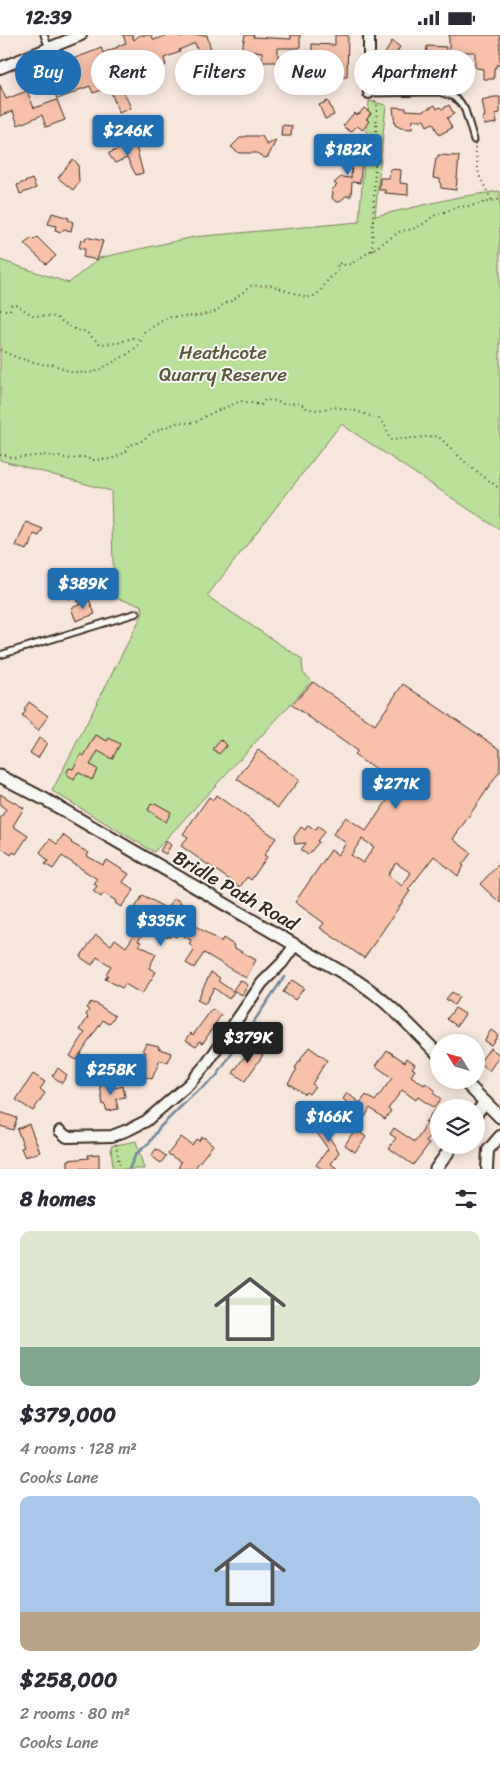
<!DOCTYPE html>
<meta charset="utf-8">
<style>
body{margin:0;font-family:Sriracha,sans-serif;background:#f2f2f3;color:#2b2b33;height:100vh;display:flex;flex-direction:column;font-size:19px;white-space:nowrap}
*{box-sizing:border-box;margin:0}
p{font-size:16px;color:#7c7c81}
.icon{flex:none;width:28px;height:28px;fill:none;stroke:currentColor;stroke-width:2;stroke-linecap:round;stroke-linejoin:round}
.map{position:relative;height:1134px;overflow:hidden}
.drawer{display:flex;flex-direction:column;background:#fff;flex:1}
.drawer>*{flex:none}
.banner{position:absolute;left:15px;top:15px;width:470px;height:45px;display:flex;gap:10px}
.needle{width:32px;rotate:307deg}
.buttons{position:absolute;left:430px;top:999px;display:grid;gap:10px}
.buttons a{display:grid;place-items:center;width:55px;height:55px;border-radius:50%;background:#fff;box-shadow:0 2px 12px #0003;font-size:25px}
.price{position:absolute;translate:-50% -42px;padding:0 11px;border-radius:5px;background:#1f6fb2;color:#fff;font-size:16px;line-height:32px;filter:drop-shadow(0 1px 2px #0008)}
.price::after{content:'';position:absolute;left:50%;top:30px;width:15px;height:11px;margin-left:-8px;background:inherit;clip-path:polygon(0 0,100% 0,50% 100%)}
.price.active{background:#222;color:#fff}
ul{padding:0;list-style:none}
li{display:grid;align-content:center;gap:10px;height:265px;padding:0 20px}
li span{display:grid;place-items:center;height:155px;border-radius:10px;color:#555}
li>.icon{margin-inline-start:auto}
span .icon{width:90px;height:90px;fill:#fffc;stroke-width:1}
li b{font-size:21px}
h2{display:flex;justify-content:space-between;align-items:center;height:60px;padding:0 20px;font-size:21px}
.chip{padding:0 18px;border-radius:22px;background:#fff;box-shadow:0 2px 12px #0003;font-size:18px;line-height:45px}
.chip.active{background:#1f6fb2;color:#fff}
.status{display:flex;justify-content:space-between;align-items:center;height:35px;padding:0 25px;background:#fff;direction:ltr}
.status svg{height:14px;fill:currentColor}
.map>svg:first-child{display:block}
.green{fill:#badf99;stroke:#7a845c}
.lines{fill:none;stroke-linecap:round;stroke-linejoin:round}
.stream{stroke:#71899d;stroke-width:2.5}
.building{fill:#f6c0a9;stroke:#3b2a1e;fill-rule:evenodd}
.service-casing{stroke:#3b2a1e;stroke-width:9}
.minor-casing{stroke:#3b2a1e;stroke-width:14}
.tertiary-casing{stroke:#3b2a1e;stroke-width:15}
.path{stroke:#3b2a1e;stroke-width:2;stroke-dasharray:1 4;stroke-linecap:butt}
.service{stroke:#f6f6f2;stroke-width:5}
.minor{stroke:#f6f6f2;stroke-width:10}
.tertiary{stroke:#f6f6f2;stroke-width:11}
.labels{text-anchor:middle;stroke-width:4;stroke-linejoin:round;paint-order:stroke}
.park-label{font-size:19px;fill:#5b573d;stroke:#f6f6f2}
.street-label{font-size:19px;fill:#3b2a1e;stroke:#f6f6f2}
</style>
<div class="status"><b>12:39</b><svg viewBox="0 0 49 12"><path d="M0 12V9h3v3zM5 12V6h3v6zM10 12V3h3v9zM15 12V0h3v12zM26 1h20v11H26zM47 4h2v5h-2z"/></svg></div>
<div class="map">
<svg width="500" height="1134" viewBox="0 0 500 1134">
<rect width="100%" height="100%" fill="#f6e6dc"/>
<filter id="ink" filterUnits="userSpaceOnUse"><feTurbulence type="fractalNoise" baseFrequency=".02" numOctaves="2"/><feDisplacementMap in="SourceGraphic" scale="10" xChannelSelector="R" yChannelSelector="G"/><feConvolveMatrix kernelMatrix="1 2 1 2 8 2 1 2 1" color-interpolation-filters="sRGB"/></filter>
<g filter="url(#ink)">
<g class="green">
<polygon points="369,66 386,70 375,181 459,162 500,156 500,495 341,389 207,561 302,624 303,638 312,646 154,817 52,756 143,578 141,570 114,563 111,456 0,425 0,225 69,248 99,223 194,202 359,187"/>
<polygon points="136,1106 144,1134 113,1134 111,1111"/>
</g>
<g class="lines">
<polyline class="stream" points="129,1134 136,1119 150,1107 159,1093 194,1059 216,1042 284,942"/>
</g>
<g class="building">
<polygon points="123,0 132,0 134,5 140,0 151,0 154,5 168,0 179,0 180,2 188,0 207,0 213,22 201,25 195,8 179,15 180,17 164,23 166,30 153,37 150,24 132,30 128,19 110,26 113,32 110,34 116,50 93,58 90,51 76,56 77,57 57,64 50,44 55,42 52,34 55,33 52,27 66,22 67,26 94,16 94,15 101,12 103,18 118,12 118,11 126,8"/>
<polygon points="245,0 254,0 253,2 291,4 291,0 300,0 300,13 278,13 278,27 262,27 262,17 242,14"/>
<polygon points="335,0 348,0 347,42 336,42 336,30 334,29 334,27 312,26 312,9 335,10"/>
<polygon points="449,0 500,0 500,30 496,30 496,33 494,33 494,44 483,44 483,34 476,33 475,31 475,17 449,17"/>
<polygon points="392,6 400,12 391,26 384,21"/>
<polygon points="427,11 446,12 445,25 441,25 441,40 425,40"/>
<polygon points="219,17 233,18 233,27 219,26"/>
<polygon points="0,50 6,64 27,56 34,73 57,65 65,85 46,92 42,80 18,90 13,76 0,81"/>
<polygon points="122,53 131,73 119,78 111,57"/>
<polygon points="494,62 500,62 500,78 495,79 497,88 484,90 483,82 485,81 482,65"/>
<polygon points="328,66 334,80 325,84 319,70"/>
<polygon points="435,70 437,74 440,72 442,74 449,70 454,79 447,83 452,93 439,100 433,88 427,91 424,85 413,85 412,94 401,93 395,90 393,72 406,73 406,75 423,76"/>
<polygon points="364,73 371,78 366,84 369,86 363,95 357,91 351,97 343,91 354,78 356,80 358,78 359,79"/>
<polygon points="282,90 292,91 291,101 281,101"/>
<polygon points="247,101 262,101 267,110 276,105 268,122 264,123 257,118 239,118 231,112 240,103"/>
<polygon points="135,108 143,138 136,140 127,123 115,128 109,120 109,118"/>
<polygon points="343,111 362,124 360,148 352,147 351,161 346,161 339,167 336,167 332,163 333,158 331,156 337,150 334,148 341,142 351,143 352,129 338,119"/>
<polygon points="438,120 459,121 456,155 441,153 440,144 433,143 436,123 438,123"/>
<polygon points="73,124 78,129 79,147 73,155 58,143"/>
<polygon points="390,134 401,135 400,148 408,149 408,160 385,158 385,155 379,155 380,143 389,143"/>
<polygon points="32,144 36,153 20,159 17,150"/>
<polygon points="52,178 69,183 68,185 73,187 71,196 64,194 61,197 55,195 56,191 48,189"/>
<polygon points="37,202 56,221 46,229 24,209 32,203 34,205"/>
<polygon points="86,202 103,206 97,225 83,222 85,214 79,213 81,205 85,206"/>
<polygon points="26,487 43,494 39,501 34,499 30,512 28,511 26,515 16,511"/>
<polygon points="54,537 65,543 66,540 78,547 70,564 58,559 60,557 54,554 57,547 51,544"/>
<polygon points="88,562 95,579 76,586 71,573 82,569 76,566"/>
<path d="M313 647 375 690 403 649 500 714V736L453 804 471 818 462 830 464 831 458 841 434 821 408 855 410 856 364 923 320 893 324 888 295 867 331 815 338 820 346 808 333 799 346 782 366 796 398 750 354 720 357 716 292 670ZM362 804 374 812 363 828 351 820ZM396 828 411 838 402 851 388 840Z"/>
<polygon points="29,667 48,681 38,696 22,681 26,676 24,675"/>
<polygon points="96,700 107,706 109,703 120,709 112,724 98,716 90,730 97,734 92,745 78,737 74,745 66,740 69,733 73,734 81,719 84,721"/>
<polygon points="39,703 47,708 38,723 30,718"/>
<polygon points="221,705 227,710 219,719 213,714"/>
<polygon points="258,715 299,745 278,773 237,744"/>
<polygon points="0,759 24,773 13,791 28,801 16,819 13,817 11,820 0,812 0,784 6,774 0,770"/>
<polygon points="216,760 276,803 264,820 267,822 251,845 247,842 240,852 181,811 188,802 183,799 209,762 213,765"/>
<polygon points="155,768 171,777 166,787 148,775 151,769 154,770"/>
<polygon points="308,790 316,795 318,791 325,796 317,806 319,807 308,820 301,815 306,808 295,809 294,802 301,792 305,795"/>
<polygon points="63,800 72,807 71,808 89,818 87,821 103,830 107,825 129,839 123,847 134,855 121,872 115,868 116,866 104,858 101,862 93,856 97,851 94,849 97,844 62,821 53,834 45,829 48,826 40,817 50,804 57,809"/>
<polygon points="166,806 171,810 166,819 160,816"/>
<polygon points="500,828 500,868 480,849"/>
<polygon points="143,860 167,874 174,863 181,867 175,878 221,907 223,903 234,910 233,912 256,925 246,943 204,918 194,933 186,928 194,916 192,914 193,912 189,909 191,905 178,898 176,902 171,899 170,902 163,900 148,891 138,906 141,907 139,910 156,919 149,933 156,937 142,959 125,949 122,953 105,944 108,940 106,939 111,931 97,922 92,930 80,922 96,900 111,910 115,904 126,912 138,894 135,892 142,882 133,876"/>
<polygon points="211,937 220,943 218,946 234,957 229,964 214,953 205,969 197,965"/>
<polygon points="240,945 248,950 242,960 233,955"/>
<polygon points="292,945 304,953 295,965 283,957"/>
<polygon points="452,957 459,962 454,970 446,964"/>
<polygon points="91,967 94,969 95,968 115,981 109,989 103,985 76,1025 70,1021 85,998 80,995 88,982 86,980 89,975 86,973"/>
<polygon points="455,973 465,979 457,991 447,984"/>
<polygon points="212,974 221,980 203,1008 200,1006 196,1011 186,1005 191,998 193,1000"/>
<polygon points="491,995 498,1000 491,1010 484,1006"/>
<polygon points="146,1008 159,1011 158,1013 171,1018 168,1028 160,1025 152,1044 141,1040 146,1027 142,1026 146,1017 142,1016"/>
<polygon points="251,1012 263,1020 245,1046 233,1038"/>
<polygon points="309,1012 327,1025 312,1049 315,1051 309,1059 306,1057 304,1059 288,1048 297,1034 295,1033"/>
<polygon points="490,1013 500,1020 489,1036 479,1028"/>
<polygon points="387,1015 405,1027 407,1023 415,1029 412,1033 415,1035 411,1041 424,1050 425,1048 435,1055 433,1058 441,1064 434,1073 418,1062 416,1065 402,1055 388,1074 391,1076 385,1084 370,1073 365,1082 343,1064 347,1058 360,1068 366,1060 375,1066 392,1043 376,1031"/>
<polygon points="58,1033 67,1040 62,1048 52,1041"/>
<polygon points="33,1039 45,1047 40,1054 45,1058 33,1076 16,1065"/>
<polygon points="112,1047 114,1053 123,1051 125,1062 116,1064 118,1074 107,1076 105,1070 103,1070 100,1050"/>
<polygon points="434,1075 439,1078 439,1091 426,1107 429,1109 413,1130 389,1113 396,1103 390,1099 394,1093 415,1107 424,1094 423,1093 427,1088 425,1087"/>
<polygon points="0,1077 17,1083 13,1095 0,1091"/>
<polygon points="333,1078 341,1083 345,1082 329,1102 339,1117 331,1129 338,1134 322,1134 316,1130 328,1114 317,1098 327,1092 324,1089"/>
<polygon points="29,1089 40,1117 25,1122 21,1113 24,1112 17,1094"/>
<polygon points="355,1094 366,1102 355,1117 345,1110"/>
<polygon points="181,1102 192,1110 196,1104 199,1106 201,1102 205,1103 213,1110 194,1134 178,1134 181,1127 168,1119"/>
<polygon points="156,1114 166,1121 161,1128 151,1121"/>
<polygon points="99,1119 99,1134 68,1133 68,1125 89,1123 88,1120"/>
</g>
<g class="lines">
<g class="service-casing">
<g id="service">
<polyline points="44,0 49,13"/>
<polyline points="369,58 439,57 452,61 460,67 465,75 474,105"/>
<polyline points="0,620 137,578"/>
</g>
</g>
<g class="minor-casing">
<g id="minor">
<polyline points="369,0 369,58"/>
<polyline points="0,33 81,0"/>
<polyline points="60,1096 67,1102 112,1101 130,1094 146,1086 189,1049 208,1027 262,948 282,928 295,910"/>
<polyline points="487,1134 488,1115 500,1101"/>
</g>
</g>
<g class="tertiary-casing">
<g id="tertiary">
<path d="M0 741 46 765 357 946C388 966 413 994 439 1020"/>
<polyline points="463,1045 500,1082"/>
<polyline points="476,1079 485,1067"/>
<polyline points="436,1134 453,1110"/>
</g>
</g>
<g class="path">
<polyline points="475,112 479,140 492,166"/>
<polyline points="372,216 377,68 374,65"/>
<polyline points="0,275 10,275 11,270 15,269 32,280 56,282 70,292 80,296 85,296 100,309 118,308 132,303 142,304"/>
<path d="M0 315 18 323 46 330 52 329 71 337 88 338 97 336 128 319 139 310 144 297 169 282 198 281 217 276 221 271 233 265 251 251 270 250 305 262C319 263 321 254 328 245 331 242 335 239 338 236L337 229 339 228 343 230 351 229 401 196 413 194 421 190 429 185 433 181 458 172 470 171 500 164"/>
<polyline points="0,420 6,420 12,423 47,420 72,424 85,422 92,425 111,424 126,417 129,410 140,407 153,397 179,387 188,388 196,387 207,380 241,366 261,370 265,365 277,366 281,369 299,368 308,374 318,375 334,372 356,376 379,384 385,391 390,405 438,401 466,428 500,454"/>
<polyline points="116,1109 120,1134"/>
</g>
<use href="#service" class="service"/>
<use href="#minor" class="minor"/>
<use href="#tertiary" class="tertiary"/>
</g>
</g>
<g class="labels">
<g class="park-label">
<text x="223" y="324">Heathcote<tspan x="223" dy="22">Quarry Reserve</tspan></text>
</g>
<g class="street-label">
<text transform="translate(236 855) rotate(30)" y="7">Bridle Path Road</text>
</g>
</g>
</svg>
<div class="buttons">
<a><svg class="needle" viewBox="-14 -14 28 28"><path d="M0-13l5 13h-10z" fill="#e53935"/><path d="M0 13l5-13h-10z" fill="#7c7c81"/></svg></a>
<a><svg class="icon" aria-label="layers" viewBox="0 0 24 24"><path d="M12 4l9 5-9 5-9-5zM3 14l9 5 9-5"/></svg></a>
</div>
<b class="price" style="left:128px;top:122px">$246K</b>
<b class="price" style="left:348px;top:141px">$182K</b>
<b class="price" style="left:83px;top:575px">$389K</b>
<b class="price" style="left:396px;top:775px">$271K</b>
<b class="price" style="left:161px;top:912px">$335K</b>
<b class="price active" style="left:248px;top:1029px">$379K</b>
<b class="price" style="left:111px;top:1061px">$258K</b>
<b class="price" style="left:329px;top:1108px">$166K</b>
<div class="banner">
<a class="chip active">Buy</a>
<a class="chip">Rent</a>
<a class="chip">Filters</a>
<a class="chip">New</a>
<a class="chip">Apartment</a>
</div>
</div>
<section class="drawer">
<h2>8 homes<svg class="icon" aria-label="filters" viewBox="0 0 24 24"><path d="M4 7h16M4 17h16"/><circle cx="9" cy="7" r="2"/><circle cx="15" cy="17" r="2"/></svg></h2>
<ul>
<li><span style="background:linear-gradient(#dfe7d0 75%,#7fa58c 0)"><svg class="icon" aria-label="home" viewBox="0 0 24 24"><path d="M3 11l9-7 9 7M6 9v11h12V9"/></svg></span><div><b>$379,000</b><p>4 rooms · 128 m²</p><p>Cooks Lane</p></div></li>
<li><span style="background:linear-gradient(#a9c7e8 75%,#b9a48a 0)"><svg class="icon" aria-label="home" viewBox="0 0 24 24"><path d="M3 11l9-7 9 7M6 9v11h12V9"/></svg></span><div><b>$258,000</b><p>2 rooms · 80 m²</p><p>Cooks Lane</p></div></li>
</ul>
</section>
